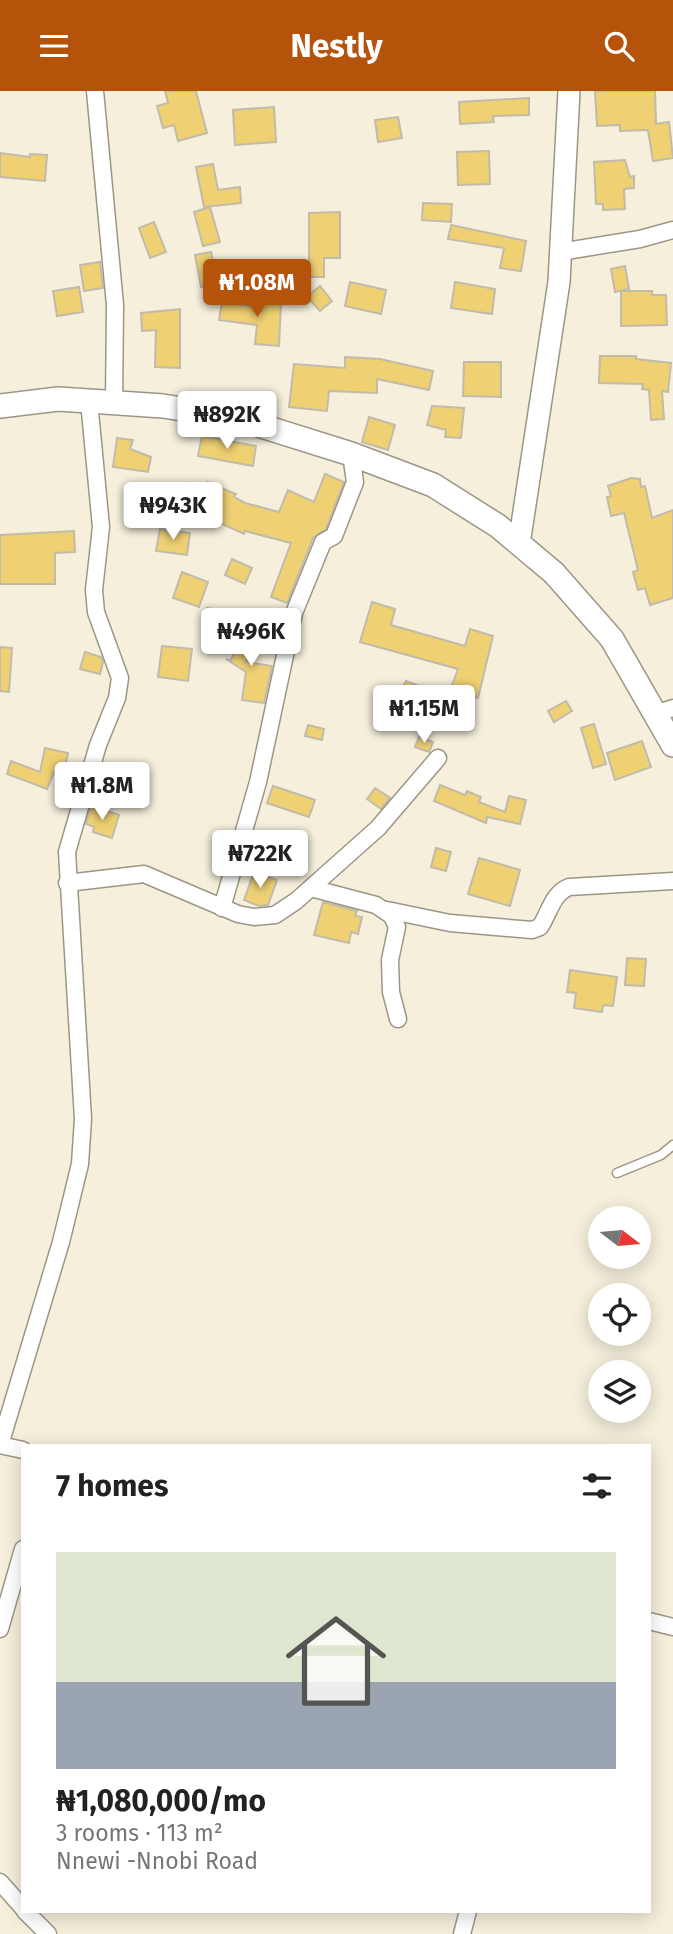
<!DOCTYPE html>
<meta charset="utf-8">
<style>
body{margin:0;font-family:"Fira Sans",sans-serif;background:#f6f6f6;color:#222;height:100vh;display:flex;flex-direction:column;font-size:26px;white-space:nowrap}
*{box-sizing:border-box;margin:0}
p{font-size:23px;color:#767676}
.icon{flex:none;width:38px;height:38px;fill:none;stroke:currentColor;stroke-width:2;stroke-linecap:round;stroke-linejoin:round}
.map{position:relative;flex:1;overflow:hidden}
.details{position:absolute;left:21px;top:1353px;width:630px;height:469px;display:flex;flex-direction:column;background:#fff;border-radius:0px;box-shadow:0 4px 18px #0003}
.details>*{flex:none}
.needle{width:46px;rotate:106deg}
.buttons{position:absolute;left:588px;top:1115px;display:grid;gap:14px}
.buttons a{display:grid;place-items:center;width:63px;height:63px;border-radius:50%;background:#fff;box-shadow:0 4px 18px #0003;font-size:35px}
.price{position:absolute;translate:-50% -60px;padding:0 16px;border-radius:7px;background:#fff;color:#222;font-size:23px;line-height:46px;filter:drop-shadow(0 2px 4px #0008)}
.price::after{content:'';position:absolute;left:50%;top:42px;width:21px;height:16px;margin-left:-10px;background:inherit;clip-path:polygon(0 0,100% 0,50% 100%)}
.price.current{background:#b45309;color:#fff}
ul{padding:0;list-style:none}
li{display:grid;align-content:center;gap:14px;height:371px;padding:0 35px}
li span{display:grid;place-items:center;height:217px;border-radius:0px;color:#555}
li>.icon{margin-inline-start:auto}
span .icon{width:126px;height:126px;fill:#fffc;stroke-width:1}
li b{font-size:30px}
h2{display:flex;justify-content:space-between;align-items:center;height:84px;padding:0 35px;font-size:30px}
header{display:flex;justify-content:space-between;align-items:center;height:91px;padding:0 35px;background:#b45309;color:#fff;font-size:32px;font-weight:700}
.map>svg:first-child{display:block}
.building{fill:#efd174;stroke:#c1bba9;stroke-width:2}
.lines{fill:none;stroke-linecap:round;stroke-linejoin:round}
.service-casing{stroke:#9c9685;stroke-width:11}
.minor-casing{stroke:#9c9685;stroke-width:19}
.tertiary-casing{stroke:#9c9685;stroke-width:24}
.secondary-casing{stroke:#9c9685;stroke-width:26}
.service{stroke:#fff;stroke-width:8}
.minor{stroke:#fff;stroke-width:16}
.tertiary{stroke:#fff;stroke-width:21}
.secondary{stroke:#fff;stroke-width:23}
</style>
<header><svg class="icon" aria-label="menu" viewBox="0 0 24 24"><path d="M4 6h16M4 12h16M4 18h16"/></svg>Nestly<svg class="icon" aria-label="search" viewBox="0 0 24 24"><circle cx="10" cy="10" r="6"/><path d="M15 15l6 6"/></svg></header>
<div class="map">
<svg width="673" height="1843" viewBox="0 0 673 1843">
<rect width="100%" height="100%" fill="#f5efdc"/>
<g class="building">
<polygon points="165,0 196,0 207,42 178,50 174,34 163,37 157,15 168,12"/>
<polygon points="595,0 655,0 656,33 669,31 673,67 653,70 648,39 620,40 620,34 597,35"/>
<polygon points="529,7 529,24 493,25 494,31 460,33 459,11"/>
<polygon points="274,16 276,51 235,54 233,19"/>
<polygon points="398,26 402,47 378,51 375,29"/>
<polygon points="489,60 490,93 458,94 457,61"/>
<polygon points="0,62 30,66 30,63 47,64 45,90 0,86"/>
<polygon points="625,69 630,86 634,85 634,97 624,98 625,118 603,119 603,113 596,113 594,71"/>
<polygon points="213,73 218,99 240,96 241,112 204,116 196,76"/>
<polygon points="423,112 452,113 451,131 422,129"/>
<polygon points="210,116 220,151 203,155 194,121"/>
<polygon points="340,121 340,167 324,167 324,186 299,186 299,171 309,171 309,122"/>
<polygon points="154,131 166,161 150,167 139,137"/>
<polygon points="451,134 526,150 521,180 500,177 504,157 448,148"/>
<polygon points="211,161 217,193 201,196 195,164"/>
<polygon points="100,171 103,197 84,200 80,174"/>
<polygon points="625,175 629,198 615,201 611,178"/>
<polygon points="350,191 386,199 381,223 345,215"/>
<polygon points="455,191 495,198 492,223 451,217"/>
<polygon points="320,195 332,210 320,220 307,206"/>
<polygon points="79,196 83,221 57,225 53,200"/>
<polygon points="621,200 652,200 652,204 666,204 667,234 621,235"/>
<polygon points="258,209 281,210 279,255 255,253 257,234 219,229 222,211 258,216"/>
<polygon points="180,218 180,277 155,276 156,239 142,240 141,222"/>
<polygon points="600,265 636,265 636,268 671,272 668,301 662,300 664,328 651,329 649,299 642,298 643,293 599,292"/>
<polygon points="345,266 380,268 433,280 429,299 377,288 377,302 329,300 327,320 289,316 294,273 345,277"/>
<polygon points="464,271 501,271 501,306 463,305"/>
<polygon points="432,315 464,317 461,347 445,346 446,339 427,334"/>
<polygon points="369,326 395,334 388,359 362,351"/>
<polygon points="202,345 256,355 253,375 198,365"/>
<polygon points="117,347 133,349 130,358 151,366 148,381 113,376"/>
<polygon points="325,383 344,391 326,438 313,447 287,512 271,506 291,452 245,440 244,443 180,414 189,392 204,398 207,391 236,403 234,406 245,412 279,421 288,399 314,411"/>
<polygon points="631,387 640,388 641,396 645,395 652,427 673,419 673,507 650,514 645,497 638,499 633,481 638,479 624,422 611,425 607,406 611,405 608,395"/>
<polygon points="160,438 190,442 187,464 156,460"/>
<polygon points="74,440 75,461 55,462 55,493 0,493 0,444"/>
<polygon points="232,468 252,477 245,493 225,484"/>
<polygon points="182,481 208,491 199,516 173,507"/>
<polygon points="372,511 395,518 391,534 465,555 470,538 493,545 478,607 451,597 458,578 360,551"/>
<polygon points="207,517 227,521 222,547 202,543"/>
<polygon points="246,533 259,539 246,571 272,575 264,612 242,609 246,581 226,568 231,569"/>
<polygon points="162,555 192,558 188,590 158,586"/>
<polygon points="0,556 12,557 9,601 0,600"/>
<polygon points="85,561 101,566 103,571 100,583 80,578"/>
<polygon points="406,590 454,608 449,620 425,611 415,633 401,627 399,631 388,626"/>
<polygon points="566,610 572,620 554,631 548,620"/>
<polygon points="594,633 606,673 593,677 581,637"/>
<polygon points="308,634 324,638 322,649 305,645"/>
<polygon points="419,646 433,651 429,661 415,656"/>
<polygon points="642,650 651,676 615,689 607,662"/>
<polygon points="45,657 68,662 63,684 54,681 47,698 7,683 11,670 40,681"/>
<polygon points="440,694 465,704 467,700 481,706 479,711 505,721 509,705 526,709 520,733 487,726 486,732 434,710"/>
<polygon points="273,695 315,709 309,726 267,712"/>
<polygon points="375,697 390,707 381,718 367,708"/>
<polygon points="91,715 119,724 112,747 93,741 94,736 86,733"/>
<polygon points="436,757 451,761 446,780 431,776"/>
<polygon points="479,767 520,779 510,815 468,803"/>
<polygon points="254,781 277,789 268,814 259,815 244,809"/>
<polygon points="323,811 357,820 355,825 362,826 358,843 351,841 349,852 314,844"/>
<polygon points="627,867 646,868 644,895 625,894"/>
<polygon points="570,879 617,886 613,915 603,914 602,921 574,917 576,902 567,901"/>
</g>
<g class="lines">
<g class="service-casing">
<polyline id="service" points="617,1082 661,1064 673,1054"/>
</g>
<g class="minor-casing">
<g id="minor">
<polyline points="95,0 115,214 114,312"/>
<polyline points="560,161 640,148 673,139"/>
<polyline points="655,623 673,617"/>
<polyline points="67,792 144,783 238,823 254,826 275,824 296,810 378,737 438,667"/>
<polyline points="311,797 376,814 392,825 397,836 390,869 391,901 398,928"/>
<polyline points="222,817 258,691 294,522 323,451 334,445 355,391 351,363"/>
<path d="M387 819 450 832 532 839 540 836C550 821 552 803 569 796L673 790"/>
<polyline points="0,1354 61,1151 80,1073 83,1028 67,761 98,654 117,607 120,587 96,521 94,499 101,436 89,310"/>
<polyline points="0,1354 23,1359"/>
<polyline points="649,1530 673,1536"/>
<polyline points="0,1538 23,1458"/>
<polyline points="0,1791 23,1817"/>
<polyline points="25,1820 48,1843"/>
<polyline points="462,1843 468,1820"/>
</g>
</g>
<g class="tertiary-casing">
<polyline id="tertiary" points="519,453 559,191 569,0"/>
</g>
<g class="secondary-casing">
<polyline id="secondary" points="0,315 58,308 89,310 163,315 233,326 351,363 433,394 498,435 554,482 612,548 673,654"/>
</g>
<use href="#service" class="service"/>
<use href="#minor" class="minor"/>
<use href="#tertiary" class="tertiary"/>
<use href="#secondary" class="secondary"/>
</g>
</svg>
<div class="buttons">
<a><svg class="needle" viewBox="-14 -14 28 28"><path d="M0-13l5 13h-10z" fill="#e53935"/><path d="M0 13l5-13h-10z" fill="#767676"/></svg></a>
<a><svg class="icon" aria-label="locate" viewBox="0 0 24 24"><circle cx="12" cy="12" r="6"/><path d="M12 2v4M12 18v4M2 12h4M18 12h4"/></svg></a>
<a><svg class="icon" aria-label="layers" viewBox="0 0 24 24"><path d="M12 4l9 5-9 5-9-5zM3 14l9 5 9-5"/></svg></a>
</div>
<b class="price current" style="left:257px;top:228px">₦1.08M</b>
<b class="price" style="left:227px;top:360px">₦892K</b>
<b class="price" style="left:173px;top:451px">₦943K</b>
<b class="price" style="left:251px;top:577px">₦496K</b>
<b class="price" style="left:424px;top:654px">₦1.15M</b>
<b class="price" style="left:102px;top:731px">₦1.8M</b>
<b class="price" style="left:260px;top:799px">₦722K</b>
<section class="details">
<h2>7 homes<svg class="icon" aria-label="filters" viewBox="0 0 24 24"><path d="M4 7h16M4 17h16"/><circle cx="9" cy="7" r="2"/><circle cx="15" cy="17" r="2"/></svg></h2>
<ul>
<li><span style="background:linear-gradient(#dfe7d0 60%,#9aa5b1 0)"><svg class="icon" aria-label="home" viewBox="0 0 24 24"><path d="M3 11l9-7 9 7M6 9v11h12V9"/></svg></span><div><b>₦1,080,000/mo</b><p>3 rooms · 113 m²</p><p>Nnewi -Nnobi Road</p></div></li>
</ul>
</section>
</div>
